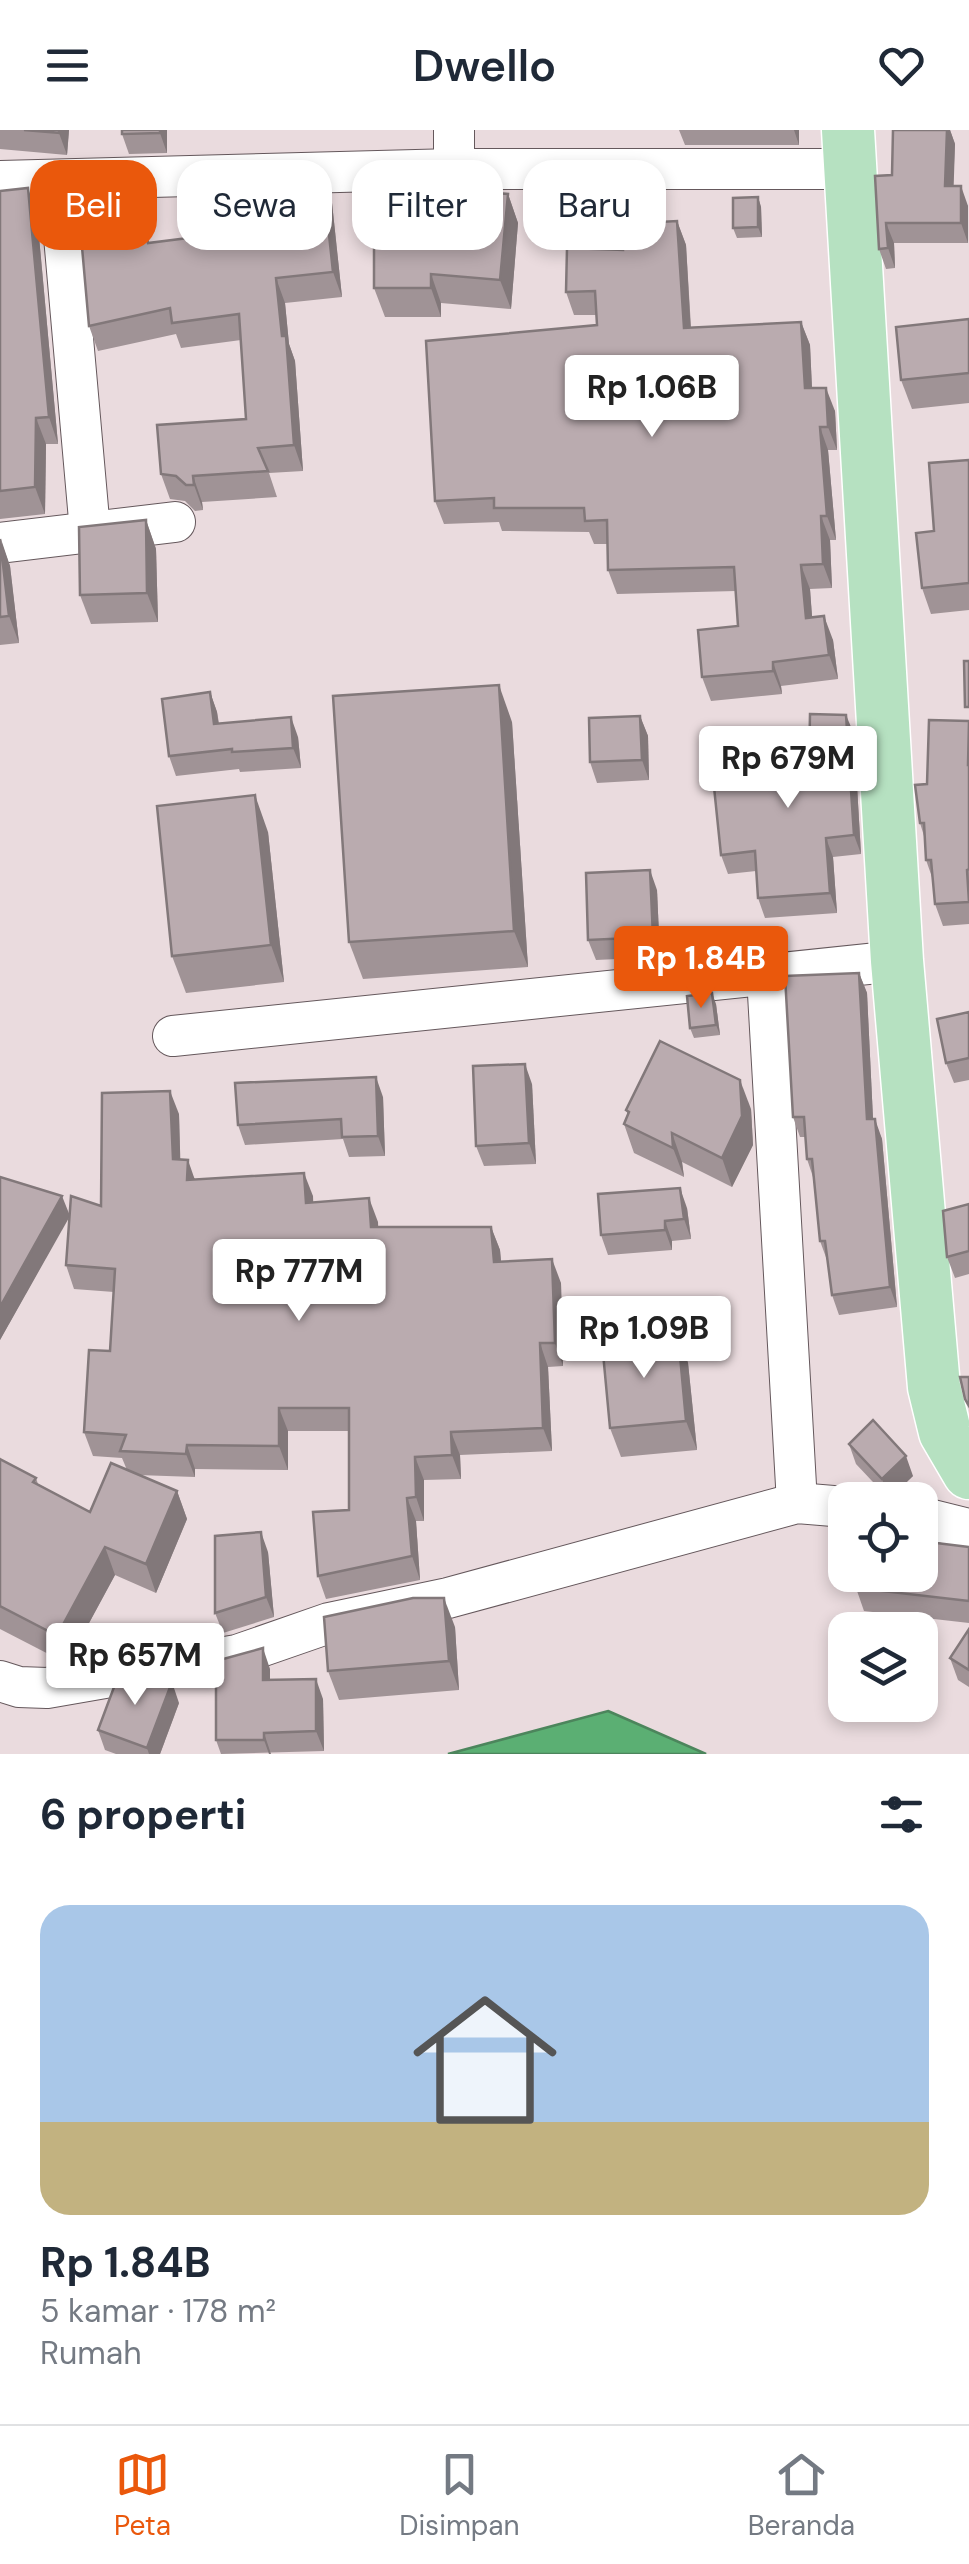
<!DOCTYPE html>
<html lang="id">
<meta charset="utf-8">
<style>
body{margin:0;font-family:"DM Sans",sans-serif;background:#f2f2f3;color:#1f2937;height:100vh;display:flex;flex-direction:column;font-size:38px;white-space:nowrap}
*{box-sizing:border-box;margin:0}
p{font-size:32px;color:#747a83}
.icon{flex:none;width:55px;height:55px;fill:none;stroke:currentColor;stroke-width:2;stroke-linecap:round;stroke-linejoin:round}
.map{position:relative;height:1624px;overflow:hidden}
.panel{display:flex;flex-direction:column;background:#fff;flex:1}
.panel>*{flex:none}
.banner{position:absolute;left:30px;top:30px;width:910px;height:90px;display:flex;gap:20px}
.tools{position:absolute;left:828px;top:1352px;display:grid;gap:20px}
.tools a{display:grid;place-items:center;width:110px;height:110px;border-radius:20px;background:#fff;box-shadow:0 5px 15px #0003;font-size:50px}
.price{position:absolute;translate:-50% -85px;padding:0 22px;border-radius:10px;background:#fff;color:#222;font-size:32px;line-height:65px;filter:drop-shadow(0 2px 5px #0008)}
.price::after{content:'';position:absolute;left:50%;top:60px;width:30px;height:22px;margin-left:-15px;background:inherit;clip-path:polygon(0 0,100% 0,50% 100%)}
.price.selected{background:#ea580c;color:#fff}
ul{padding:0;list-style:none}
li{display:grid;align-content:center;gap:20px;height:530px;padding:0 40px}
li+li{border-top:2px solid #e0e1e3}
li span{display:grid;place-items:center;height:310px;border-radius:30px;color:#555}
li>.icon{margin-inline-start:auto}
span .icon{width:180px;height:180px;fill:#fffc;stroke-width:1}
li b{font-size:42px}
h2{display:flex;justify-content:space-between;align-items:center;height:120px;padding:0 40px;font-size:42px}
.pill{padding:0 35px;border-radius:30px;background:#fff;box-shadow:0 5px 15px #0003;font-size:35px;line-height:90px}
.pill.selected{background:#ea580c;color:#fff}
header{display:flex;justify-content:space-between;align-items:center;height:130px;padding:0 40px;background:#fff;font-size:45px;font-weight:600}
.tab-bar{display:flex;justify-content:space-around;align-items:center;height:140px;border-top:2px solid #e0e1e3;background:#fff;font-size:28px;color:#747a83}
.tab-bar a{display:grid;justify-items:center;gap:5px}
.tab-bar .selected{color:#ea580c}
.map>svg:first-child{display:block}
.water{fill:#5baf73;stroke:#4c855c;stroke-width:2.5}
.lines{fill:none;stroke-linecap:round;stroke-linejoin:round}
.minor-casing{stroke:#65585c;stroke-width:42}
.major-casing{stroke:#fff;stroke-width:55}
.minor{stroke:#fff;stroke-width:40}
.major{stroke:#b6e1c1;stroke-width:52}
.wall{fill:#a09396}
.shaded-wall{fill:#82787a}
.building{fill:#baabaf;stroke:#82787a;stroke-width:2.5}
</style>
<header><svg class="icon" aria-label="menu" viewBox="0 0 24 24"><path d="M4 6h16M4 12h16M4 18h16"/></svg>Dwello<svg class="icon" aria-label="heart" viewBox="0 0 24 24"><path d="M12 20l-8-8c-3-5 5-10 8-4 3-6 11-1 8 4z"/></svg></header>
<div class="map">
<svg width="969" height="1624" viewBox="0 0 969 1624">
<rect width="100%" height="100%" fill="#eadbde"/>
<polygon class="water" points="608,1581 706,1624 448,1624"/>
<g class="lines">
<g class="minor-casing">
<g id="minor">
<polyline points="454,39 454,0"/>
<polyline points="59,50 90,401"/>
<polyline points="0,51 454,39 850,39"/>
<polyline points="0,413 175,392"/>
<polyline points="767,846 797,1373"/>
<polyline points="173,906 897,831"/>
<polyline points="920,1387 969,1399"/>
<polyline points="0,1551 19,1557 47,1558 237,1525 329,1493 448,1468 797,1373 845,1377"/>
</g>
</g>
<g class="major-casing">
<polyline id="major" points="848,0 897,831 934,1257 945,1302 969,1343"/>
</g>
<use href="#minor" class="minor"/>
<use href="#major" class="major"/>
</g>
<g class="wall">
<polygon points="0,0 69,0 67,25 0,19"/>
<polygon points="167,0 167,23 129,24 122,4"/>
<polygon points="679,0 799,0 799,15 685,15"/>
<polygon points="893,0 950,0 955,14 953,56 968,76 968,113 894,113 895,138 886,139 879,119 892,45"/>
<polygon points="323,48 332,73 342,167 285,173 289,214 295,231 303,341 269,343 277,367 202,372 203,380 195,381 185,371 170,369 161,344 246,289 241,210 181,218 176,204 98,221 89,196 149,113 228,103 272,80"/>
<polygon points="431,58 508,64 518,93 511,179 441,173 441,187 385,187 374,158"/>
<polygon points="0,61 37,85 58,314 46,314 45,384 0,389"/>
<polygon points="758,67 761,77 762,107 737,108 733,98"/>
<polygon points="677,91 686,115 691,197 801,192 810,215 812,258 835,281 837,320 828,320 836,410 830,410 832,458 810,459 812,488 833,510 838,549 781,556 782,564 711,571 702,547 738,496 736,461 617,464 608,440 608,414 594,414 589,402 502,401 499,392 444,394 435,371 597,195 596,185 574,185 566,162 623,120"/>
<polygon points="969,189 969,273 912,279 901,250"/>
<polygon points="969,330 969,480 931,484 922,458 934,401"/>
<polygon points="146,390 156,419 158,492 91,494 80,465"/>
<polygon points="0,409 10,436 19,513 0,515"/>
<polygon points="210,562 217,582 219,593 298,607 301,638 240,642 239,639 176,646 169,626"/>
<polygon points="640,586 648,606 649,650 597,653 590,632"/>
<polygon points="969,591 969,794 943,796 935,774 933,750 926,730 924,706 920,693 927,654"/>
<polygon points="512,592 528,837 363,849 349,812"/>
<polygon points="854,604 861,724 833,727 837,783 765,788 758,768 756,741 728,744 721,725 742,615 749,634 750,651 809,636"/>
<polygon points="268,702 284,852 186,863 172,826"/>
<polygon points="657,760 660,827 596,830 588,810"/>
<polygon points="859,843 867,863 873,989 882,1009 897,1177 839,1185 832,1165 827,1130 820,1111 814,1050 807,1029 805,1007 800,1007 793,987"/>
<polygon points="716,874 720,905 694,908 690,898"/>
<polygon points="969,882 969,950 954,953 946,933"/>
<polygon points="532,954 536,1034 484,1036 476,1016"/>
<polygon points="383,967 385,1026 349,1027 343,1009 245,1015 238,995"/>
<polygon points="751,979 753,1015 732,1057 682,1032 684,1047 634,1023 624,994 628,985 626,980"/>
<polygon points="179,984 180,1030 195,1049 313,1066 313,1072 378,1092 378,1097 491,1097 500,1120 501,1131 561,1153 563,1236 548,1237 552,1321 460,1325 461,1349 424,1350 424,1391 416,1391 420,1450 326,1469 318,1446 349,1380 349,1301 288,1301 288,1340 195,1339 195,1347 138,1345 177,1361 187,1389 156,1463 115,1445 69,1530 62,1531 0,1499 0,1329 36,1348 38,1354 90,1382 127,1340 122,1328 93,1326 84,1302 110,1221 114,1162 74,1159 66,1135 69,1086 0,1210 0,1047 70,1086 101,1076"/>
<polygon points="969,1074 969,1144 955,1148 947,1127"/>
<polygon points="687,1078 691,1109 672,1111 672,1120 608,1125 601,1105"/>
<polygon points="678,1204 688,1233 697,1320 621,1327 610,1298"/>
<polygon points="849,1314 913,1346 889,1369 856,1334"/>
<polygon points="969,1417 969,1493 864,1481 856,1458"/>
<polygon points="268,1422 274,1487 223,1503 215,1483"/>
<polygon points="455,1497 459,1560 339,1570 328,1541"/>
<polygon points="969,1499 969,1557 958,1550 950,1528"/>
<polygon points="270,1539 270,1550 323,1569 324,1621 221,1624 216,1610"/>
<polygon points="179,1573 160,1624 116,1624 105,1620 98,1600"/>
</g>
<g class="shaded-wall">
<polygon points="59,0 69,0 67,25 59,3"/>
<polygon points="160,0 167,0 167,23 160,3"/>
<polygon points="794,0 799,0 799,15"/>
<polygon points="947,0 950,0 955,14 953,76 945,56"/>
<polygon points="323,48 332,73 342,167 333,142"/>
<polygon points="961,56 968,76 968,113 961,93"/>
<polygon points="28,58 37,85 58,314 49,287"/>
<polygon points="508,64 518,93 511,179 500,150"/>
<polygon points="758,67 761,77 762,107 758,97"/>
<polygon points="677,91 686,115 692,222 684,198"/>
<polygon points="886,93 894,113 895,138 888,118"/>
<polygon points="431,144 441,173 441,187 431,158"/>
<polygon points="276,148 285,173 289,214 295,231 303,341 294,315"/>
<polygon points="801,192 810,215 813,281 805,258"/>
<polygon points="826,258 835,281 837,320 828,297"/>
<polygon points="36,288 46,314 45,384 35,357"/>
<polygon points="820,297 828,320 836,410 827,386"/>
<polygon points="193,346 202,372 203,380 194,355"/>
<polygon points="821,386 830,410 832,458 823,434"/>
<polygon points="146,390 156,419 158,492 147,463"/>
<polygon points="1,409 10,436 19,513 9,486"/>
<polygon points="801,435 810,459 814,512 806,488"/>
<polygon points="824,486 833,510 838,549 829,525"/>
<polygon points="773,532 781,556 782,564 773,541"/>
<polygon points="499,555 512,592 528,837 514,801"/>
<polygon points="210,562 217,582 221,614 214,594"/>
<polygon points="846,585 854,604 861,724 854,705"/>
<polygon points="640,586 648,606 649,650 642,630"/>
<polygon points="291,587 298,607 301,638 293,618"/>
<polygon points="742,615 749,634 752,672 745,653"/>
<polygon points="255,665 268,702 284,852 271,815"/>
<polygon points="826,708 833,727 837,783 830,763"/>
<polygon points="650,740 657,760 660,827 653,807"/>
<polygon points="859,843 867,863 874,1009 867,989"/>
<polygon points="712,863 716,874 720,905 716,895"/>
<polygon points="525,934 532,954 536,1034 529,1013"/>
<polygon points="376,947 383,967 385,1026 378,1006"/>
<polygon points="740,950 751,979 753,1015 732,1057 722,1028"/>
<polygon points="170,961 179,984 181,1053 173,1029"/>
<polygon points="875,989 882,1009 897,1177 890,1157"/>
<polygon points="672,1003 682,1032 684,1047 673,1018"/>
<polygon points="188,1030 196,1053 187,1050"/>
<polygon points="304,1043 313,1066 314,1096 306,1073"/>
<polygon points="680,1058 687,1078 691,1109 684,1089"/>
<polygon points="62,1066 70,1086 0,1210 0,1177"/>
<polygon points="369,1068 378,1092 379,1121 371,1097"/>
<polygon points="665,1091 672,1111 672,1120 665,1100"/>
<polygon points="491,1097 500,1120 503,1155 494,1132"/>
<polygon points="552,1129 561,1153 563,1236 555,1213"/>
<polygon points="678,1204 688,1233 697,1320 686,1291"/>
<polygon points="540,1213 548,1237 552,1321 543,1298"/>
<polygon points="279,1278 288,1301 288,1340 279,1316"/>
<polygon points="451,1302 460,1325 461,1349 452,1325"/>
<polygon points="187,1315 195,1339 195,1347 186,1324"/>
<polygon points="906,1326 913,1346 889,1369 882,1349"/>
<polygon points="415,1327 424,1350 424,1391 416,1367"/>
<polygon points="177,1361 187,1389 156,1463 146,1434"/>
<polygon points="407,1368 416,1391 420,1450 412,1426"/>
<polygon points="261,1402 268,1422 274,1487 266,1467"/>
<polygon points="105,1417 115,1445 69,1530 59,1502"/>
<polygon points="444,1468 455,1497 459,1560 449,1531"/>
<polygon points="263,1518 270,1539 270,1570 263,1550"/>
<polygon points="316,1549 323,1569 324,1621 316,1601"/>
<polygon points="172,1552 179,1573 160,1624 149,1624 147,1618"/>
<polygon points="264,1603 271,1624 269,1624 264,1610"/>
</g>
<g class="building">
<polygon points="24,0 59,0 59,3"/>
<polygon points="122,0 160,0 160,3 122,4"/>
<polygon points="893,0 947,0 945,56 961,56 961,93 886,93 888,118 879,119 875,46 892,45"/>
<polygon points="323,48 333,142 276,148 282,206 286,206 294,315 258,318 268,341 193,346 194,355 186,355 176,346 161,344 157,295 246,289 239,184 172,193 170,178 89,196 82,117 146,104 148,113 228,103 226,85 272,80 269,54"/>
<polygon points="430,55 430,58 508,64 500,150 431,144 431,158 374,158 374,56"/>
<polygon points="28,58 49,287 36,288 35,357 0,361 0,61"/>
<polygon points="758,67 758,97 733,98 733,68"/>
<polygon points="677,91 684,198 801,192 805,258 826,258 828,297 820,297 827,386 821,386 823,434 801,435 806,488 824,486 829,525 773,532 773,541 702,547 698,500 738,496 734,437 608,440 607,390 585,391 584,378 494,378 494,368 435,371 426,211 597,195 595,161 566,162 567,118 623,120 622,94"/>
<polygon points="969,189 969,243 901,250 896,197"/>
<polygon points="969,330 969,453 922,458 916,403 934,401 929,333"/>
<polygon points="146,390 147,463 80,465 79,397"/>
<polygon points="0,409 9,486 0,487"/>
<polygon points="964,531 969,531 969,577 965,577"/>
<polygon points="499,555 514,801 349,812 333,566"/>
<polygon points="210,562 214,594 291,587 293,618 232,622 232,619 169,626 162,569"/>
<polygon points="810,584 846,585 854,705 826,708 830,763 758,768 755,721 721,725 710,618 742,615 745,653 809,636"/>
<polygon points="640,586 642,630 590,632 589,588"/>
<polygon points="929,590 969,591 968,635 969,635 969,739 967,740 969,772 935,774 931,730 926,730 924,693 920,693 915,655 927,654"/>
<polygon points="255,665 271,815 172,826 157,676"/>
<polygon points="650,740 653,807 588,810 586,743"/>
<polygon points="859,843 867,989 875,989 890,1157 832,1165 825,1111 820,1111 812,1029 807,1029 804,987 793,987 785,846"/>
<polygon points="712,863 716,895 690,898 687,866"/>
<polygon points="969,882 969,928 946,933 937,889"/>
<polygon points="660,911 740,950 742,986 722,1028 672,1003 673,1018 624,994 629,982 626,980"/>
<polygon points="525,934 529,1013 476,1016 473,936"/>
<polygon points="376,947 378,1006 342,1007 341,989 238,995 235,953"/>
<polygon points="170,961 173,1029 188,1030 187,1050 304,1043 306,1073 369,1068 371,1097 491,1097 494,1132 552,1129 555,1213 540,1213 543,1298 451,1302 452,1325 415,1327 416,1367 407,1368 412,1426 318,1446 313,1382 349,1380 349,1278 279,1278 279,1316 187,1315 186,1324 120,1321 126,1305 84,1302 89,1220 110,1221 115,1139 66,1135 71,1066 101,1076 102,963"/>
<polygon points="0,1047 62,1066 0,1177"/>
<polygon points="680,1058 684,1089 665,1091 665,1100 601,1105 598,1064"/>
<polygon points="969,1074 969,1121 947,1127 943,1081"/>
<polygon points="678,1204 686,1291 610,1298 602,1212"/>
<polygon points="960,1247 969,1247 969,1276 965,1269"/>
<polygon points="873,1290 906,1326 882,1349 849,1314"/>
<polygon points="0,1329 36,1348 33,1352 90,1382 111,1333 177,1361 146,1434 105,1417 59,1502 52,1503 0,1476"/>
<polygon points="261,1402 266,1467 215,1483 215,1406"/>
<polygon points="920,1411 969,1417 969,1471 856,1458 858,1445 920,1445"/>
<polygon points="413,1468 444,1468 449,1531 328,1541 324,1487"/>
<polygon points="969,1499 969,1540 950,1528"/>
<polygon points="263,1518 263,1550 316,1549 316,1601 264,1603 264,1610 216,1610 216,1531"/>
<polygon points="148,1543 172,1552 147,1618 98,1600 117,1549"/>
</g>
</svg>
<div class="tools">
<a><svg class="icon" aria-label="locate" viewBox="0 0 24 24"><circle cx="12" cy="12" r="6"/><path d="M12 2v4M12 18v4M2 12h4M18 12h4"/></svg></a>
<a><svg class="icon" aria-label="layers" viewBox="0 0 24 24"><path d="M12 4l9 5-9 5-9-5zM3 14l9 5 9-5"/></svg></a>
</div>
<b class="price" style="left:652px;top:310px">Rp 1.06B</b>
<b class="price" style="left:788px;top:681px">Rp 679M</b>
<b class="price selected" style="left:701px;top:881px">Rp 1.84B</b>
<b class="price" style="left:299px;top:1194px">Rp 777M</b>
<b class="price" style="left:644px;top:1251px">Rp 1.09B</b>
<b class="price" style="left:135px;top:1578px">Rp 657M</b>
<div class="banner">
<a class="pill selected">Beli</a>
<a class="pill">Sewa</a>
<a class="pill">Filter</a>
<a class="pill">Baru</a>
</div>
</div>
<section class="panel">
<h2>6 properti<svg class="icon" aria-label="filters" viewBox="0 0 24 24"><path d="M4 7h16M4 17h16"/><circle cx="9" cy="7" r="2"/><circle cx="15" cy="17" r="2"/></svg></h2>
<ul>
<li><span style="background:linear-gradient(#a9c7e8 70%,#c2b280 0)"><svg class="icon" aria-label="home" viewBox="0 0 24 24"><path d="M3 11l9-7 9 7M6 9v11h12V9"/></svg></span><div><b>Rp 1.84B</b><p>5 kamar · 178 m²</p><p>Rumah</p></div></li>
</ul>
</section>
<nav class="tab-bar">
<a class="selected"><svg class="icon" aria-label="map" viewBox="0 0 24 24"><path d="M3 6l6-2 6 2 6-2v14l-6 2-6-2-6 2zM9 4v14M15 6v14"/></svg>Peta</a>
<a><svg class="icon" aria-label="saved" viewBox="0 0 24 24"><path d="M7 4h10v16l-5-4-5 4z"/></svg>Disimpan</a>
<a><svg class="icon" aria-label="home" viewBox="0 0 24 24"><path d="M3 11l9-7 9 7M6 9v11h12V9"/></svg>Beranda</a>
</nav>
